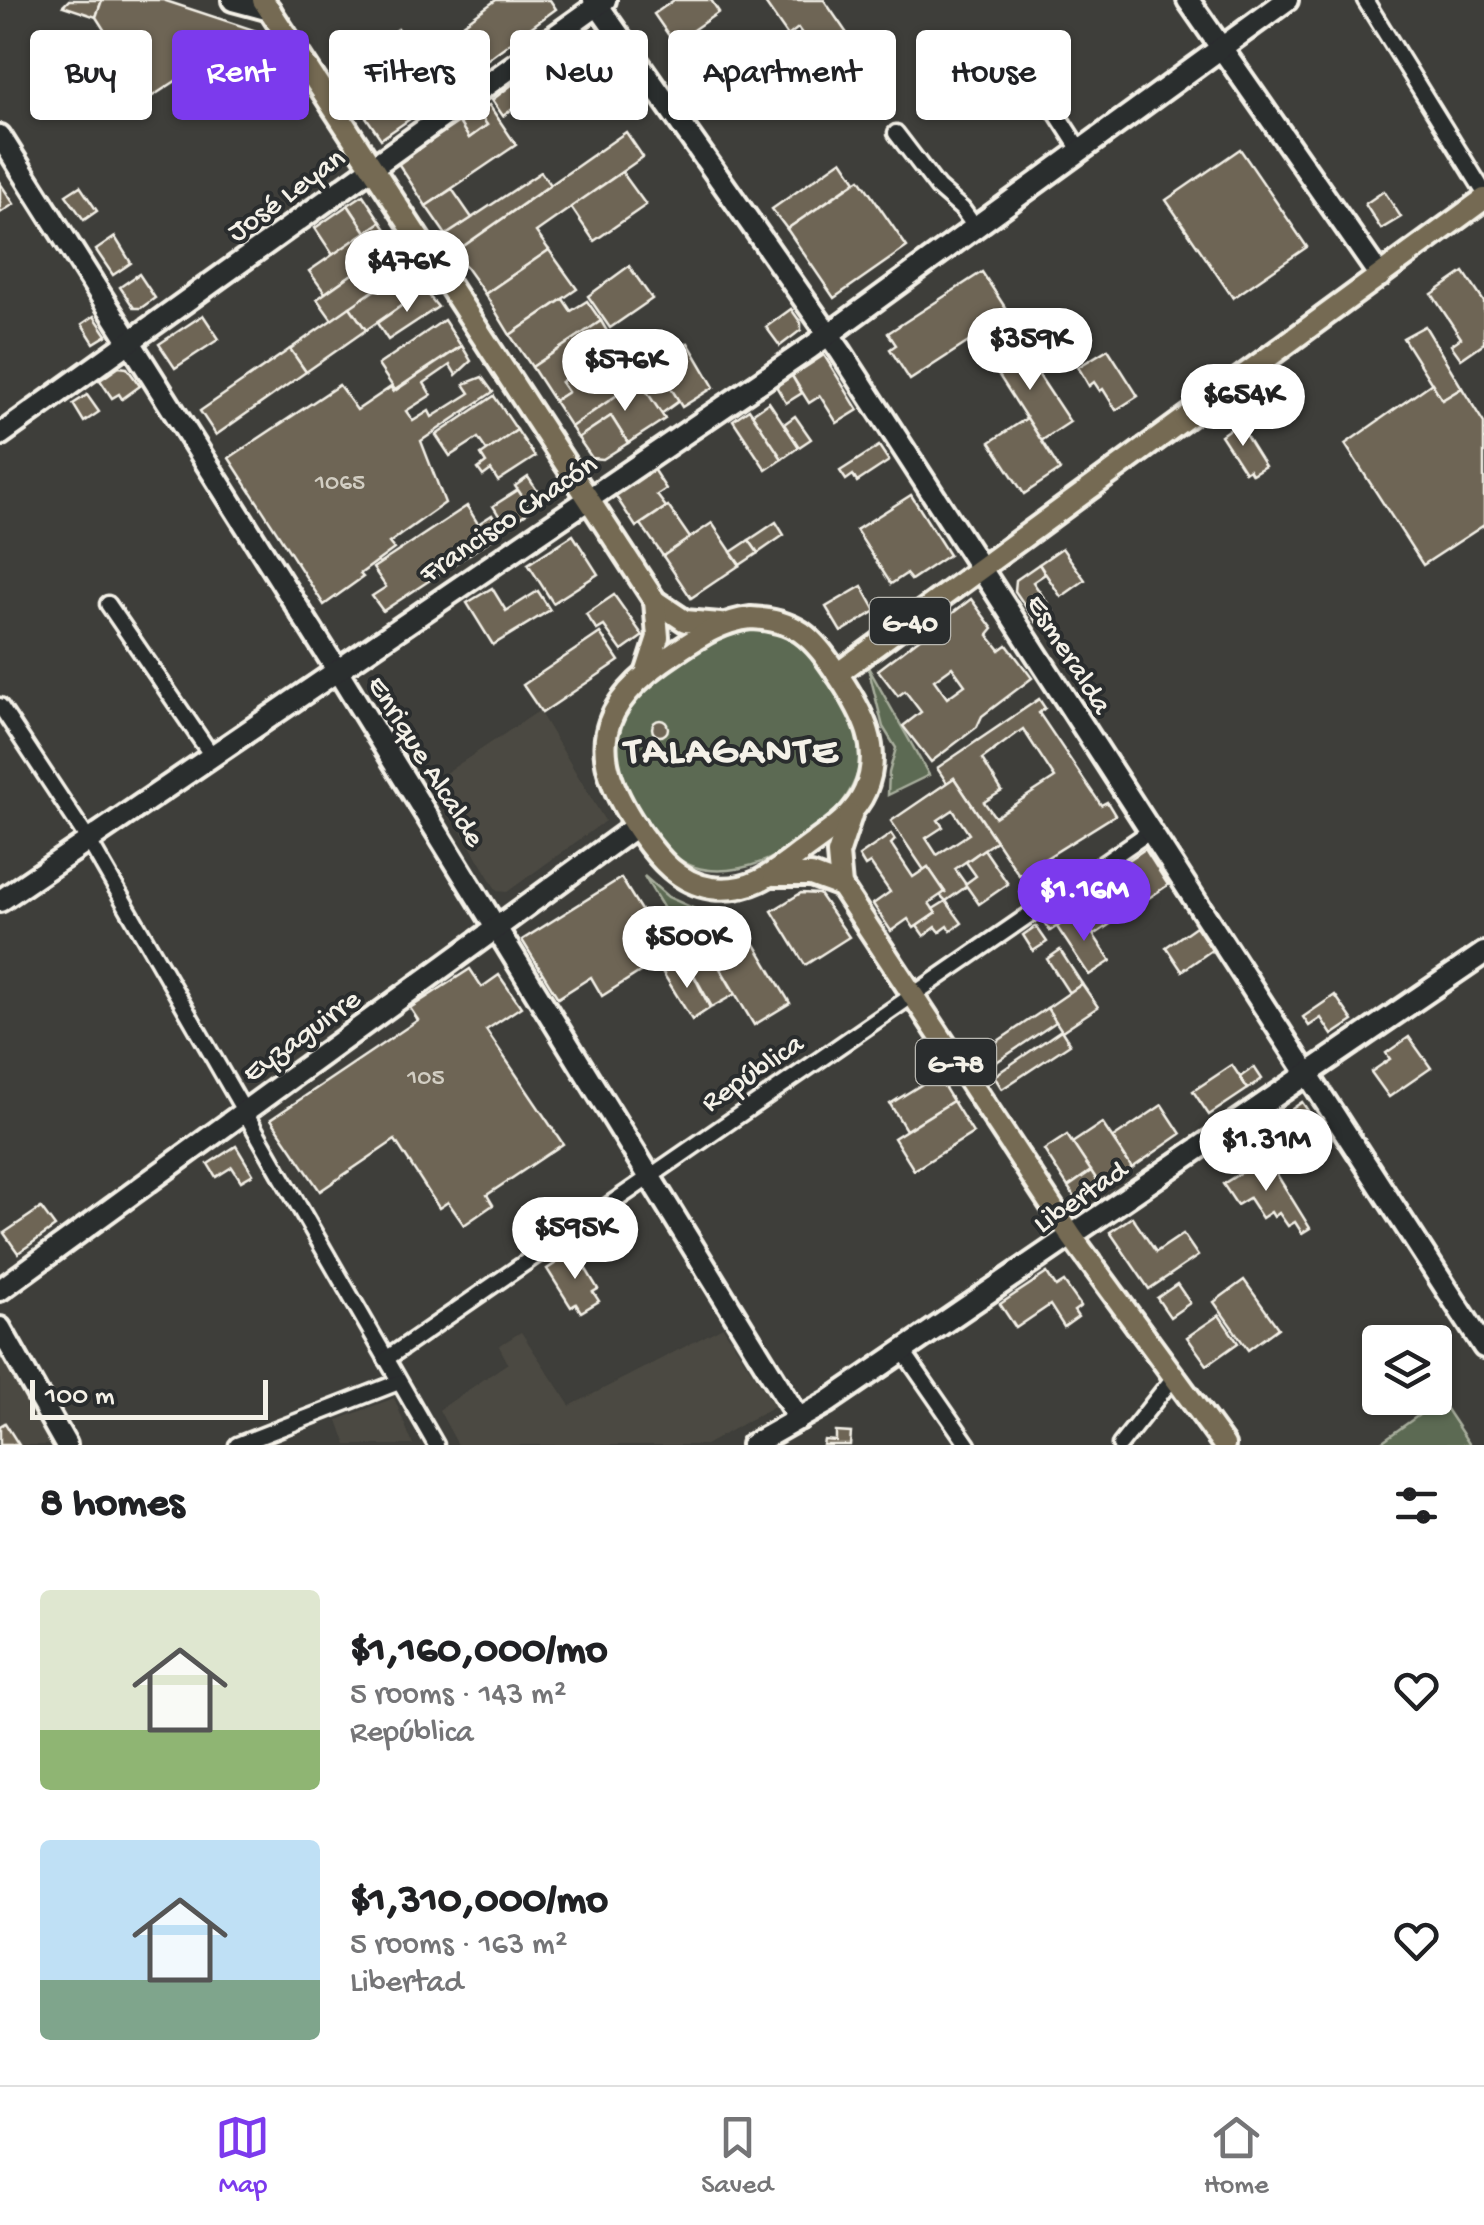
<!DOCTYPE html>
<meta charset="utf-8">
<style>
body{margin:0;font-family:"Gochi Hand",sans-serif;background:#f6f6f6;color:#202124;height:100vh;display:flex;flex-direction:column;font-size:38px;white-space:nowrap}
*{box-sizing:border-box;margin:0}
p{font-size:32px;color:#757577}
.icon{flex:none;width:55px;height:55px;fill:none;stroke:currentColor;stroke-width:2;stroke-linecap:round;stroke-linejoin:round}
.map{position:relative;height:1445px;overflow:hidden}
.sheet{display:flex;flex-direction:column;background:#fff;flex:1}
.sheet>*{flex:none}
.top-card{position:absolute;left:30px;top:30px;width:1425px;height:90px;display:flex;gap:20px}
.controls{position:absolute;left:1362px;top:1325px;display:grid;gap:20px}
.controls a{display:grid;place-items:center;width:90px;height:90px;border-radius:10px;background:#fff;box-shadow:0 2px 8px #0004;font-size:50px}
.scale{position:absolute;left:30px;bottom:25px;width:238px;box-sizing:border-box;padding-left:10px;border:5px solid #f4f1e8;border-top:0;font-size:28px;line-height:35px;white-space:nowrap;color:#f4f1e8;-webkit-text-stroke:8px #2a2d2e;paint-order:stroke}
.price{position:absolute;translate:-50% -85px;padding:0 22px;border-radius:35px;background:#fff;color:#222;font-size:32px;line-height:65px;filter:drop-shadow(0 2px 5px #0008)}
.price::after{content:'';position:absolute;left:50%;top:60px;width:30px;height:22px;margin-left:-15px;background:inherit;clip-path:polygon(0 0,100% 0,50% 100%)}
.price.selected{background:#7c3aed;color:#fff}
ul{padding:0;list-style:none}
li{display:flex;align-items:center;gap:30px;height:250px;padding:0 40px}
li span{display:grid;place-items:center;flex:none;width:280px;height:200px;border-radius:10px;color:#555}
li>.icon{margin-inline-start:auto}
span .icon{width:120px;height:120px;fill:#fffc;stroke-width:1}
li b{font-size:42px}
h2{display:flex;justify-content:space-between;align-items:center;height:120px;padding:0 40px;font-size:42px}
.pill{padding:0 35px;border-radius:10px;background:#fff;box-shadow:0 2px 8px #0004;font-size:35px;line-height:90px}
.pill.selected{background:#7c3aed;color:#fff}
.tabs{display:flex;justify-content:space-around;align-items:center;height:140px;border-top:2px solid #e0e0e0;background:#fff;font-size:28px;color:#757577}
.tabs a{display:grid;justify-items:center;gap:5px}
.tabs .selected{color:#7c3aed}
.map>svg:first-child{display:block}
.built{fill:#4c4a42}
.green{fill:#5c6a52;stroke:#a8ae9d;stroke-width:2.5}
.building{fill:#6e6555;stroke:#f4f1e8;stroke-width:2.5;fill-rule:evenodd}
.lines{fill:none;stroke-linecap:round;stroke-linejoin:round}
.street-casing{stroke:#f4f1e8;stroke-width:21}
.secondary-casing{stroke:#f4f1e8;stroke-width:28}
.primary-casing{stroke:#f4f1e8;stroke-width:28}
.street{stroke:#2a2d2e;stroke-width:14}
.secondary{stroke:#2a2d2e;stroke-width:20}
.primary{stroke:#746b52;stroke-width:20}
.labels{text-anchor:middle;stroke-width:8;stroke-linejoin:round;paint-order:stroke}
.number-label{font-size:25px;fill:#d2cec3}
.shield{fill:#2a2d2e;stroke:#b7b6b0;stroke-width:2.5}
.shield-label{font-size:28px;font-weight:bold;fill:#f4f1e8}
.street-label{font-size:30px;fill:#f4f1e8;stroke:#2a2d2e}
.district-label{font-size:40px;font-weight:bold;letter-spacing:2.5px;fill:#f4f1e8;stroke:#2a2d2e}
</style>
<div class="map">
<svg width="1484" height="1445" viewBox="0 0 1484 1445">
<rect width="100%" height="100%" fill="#3e3e3a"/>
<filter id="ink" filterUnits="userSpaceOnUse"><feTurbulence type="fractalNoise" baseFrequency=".01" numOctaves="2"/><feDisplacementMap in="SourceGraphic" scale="20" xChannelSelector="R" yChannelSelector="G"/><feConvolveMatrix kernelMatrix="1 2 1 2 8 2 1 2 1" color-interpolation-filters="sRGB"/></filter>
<g filter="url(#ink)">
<g class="built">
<polygon points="539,711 605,821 507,892 497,891 432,782"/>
<polygon points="723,1327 774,1406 705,1445 458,1445 439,1410 508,1363 499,1346 521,1332 570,1406"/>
<polygon points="0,1353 23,1393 53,1445 0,1445"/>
<polygon points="394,1398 413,1445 347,1445 338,1420"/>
</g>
<g class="green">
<path d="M750 629C788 631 808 646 829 679 843 701 860 728 860 756 860 823 732 904 675 856 631 820 591 749 632 696 640 685 657 676 668 668 695 648 716 636 750 629Z"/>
<polygon points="868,667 929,775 888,795 889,773 896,748 883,727"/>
<polygon points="644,876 668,897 695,909 686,945"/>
<polygon points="1440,1400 1470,1445 1377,1445"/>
</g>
<g class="building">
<polygon points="69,0 102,0 96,17 63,6"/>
<polygon points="102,0 163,0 254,30 148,99 96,17"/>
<polygon points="496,0 550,0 556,9 462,78 437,43"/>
<polygon points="674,0 711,0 719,12 674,43 654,14"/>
<polygon points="763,0 824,0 848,35 833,45 827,37 812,48 798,28 788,36"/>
<polygon points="398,29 421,59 359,105 337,75"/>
<polygon points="584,36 593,40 603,54 588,66 572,45"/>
<polygon points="529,72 541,88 503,116 492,100"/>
<polygon points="414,75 433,103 381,139 362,111"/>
<polygon points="489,105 516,145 426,206 398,163 459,122 469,138 487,125 478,112"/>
<polygon points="478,112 487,125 469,138 460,124"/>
<polygon points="626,132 643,157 536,232 549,250 485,294 455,252"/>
<polygon points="1240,149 1307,247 1233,298 1166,200"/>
<polygon points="842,160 856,181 787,229 772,209"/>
<polygon points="541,172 550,185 455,252 446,235"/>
<polygon points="622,172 646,205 594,241 571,207"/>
<polygon points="860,179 907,247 834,298 787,229"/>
<polygon points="0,183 14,204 0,213"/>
<polygon points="80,186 97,211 84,220 66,195"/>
<polygon points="452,189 472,218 446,235 426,206"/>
<polygon points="1384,191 1401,217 1381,229 1365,204"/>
<polygon points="363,195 381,222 366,232 348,205"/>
<polygon points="348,205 366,232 333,255 315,228"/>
<polygon points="381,222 396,244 374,259 360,236"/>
<polygon points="360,236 374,259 325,293 309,271"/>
<polygon points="115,237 131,263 113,275 96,250"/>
<polygon points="396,244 408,267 387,282 372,260"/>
<polygon points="549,250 577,289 510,335 485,294"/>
<polygon points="372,260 387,282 332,320 317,299"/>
<polygon points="629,266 652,299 610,328 588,296"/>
<polygon points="408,267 424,290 366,330 350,307"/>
<polygon points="982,272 1010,315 910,380 890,349 896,345 888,333"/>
<polygon points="1464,272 1484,302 1484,343 1461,359 1451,345 1461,338 1432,294"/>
<polygon points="139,274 155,298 141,308 134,308 120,287"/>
<polygon points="424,290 438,307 388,340 377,323"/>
<polygon points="563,299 571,311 587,301 601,321 532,367 510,335"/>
<polygon points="350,307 366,330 306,372 290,349"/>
<polygon points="791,309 801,323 801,330 780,346 766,327"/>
<polygon points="203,315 219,339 175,368 159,344"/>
<polygon points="94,316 107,335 94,343 82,324"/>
<polygon points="444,320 461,346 395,390 378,365"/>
<polygon points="601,321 615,345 561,382 568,392 554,401 532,367"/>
<polygon points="1425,326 1462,388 1442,400 1403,338"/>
<polygon points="688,343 714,387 682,407 655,363"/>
<polygon points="615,345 639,380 571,427 554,401 568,392 561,382"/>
<polygon points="1019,345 1070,422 1041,441 991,363"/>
<polygon points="462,346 471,361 456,375 450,365 424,383 431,395 406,411 413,421 429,411 432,417 470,393 464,384 482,377 493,392 421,441 445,503 389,543 394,549 360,574 363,577 324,605 229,458 339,385 357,410 391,387 393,392"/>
<polygon points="290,349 306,372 216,435 200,411"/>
<polygon points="1108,349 1138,396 1116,410 1103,389 1100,391 1094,382 1089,386 1078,367"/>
<polygon points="824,355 858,410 837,423 820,396 809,403 792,376"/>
<polygon points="119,367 127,368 140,386 122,399 119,394 112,398 100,380"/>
<polygon points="792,376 802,393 786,403 776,386"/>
<polygon points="665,379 679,401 661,414 646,392"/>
<polygon points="639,380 665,419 628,443 611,416 578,438 571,427"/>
<polygon points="1432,383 1442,400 1462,388 1484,423 1484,525 1423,565 1345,444"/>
<polygon points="87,395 99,412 84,422 73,404"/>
<polygon points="494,396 517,430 487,451 478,438 450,456 436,435"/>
<polygon points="769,402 799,447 782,459 752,414"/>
<polygon points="749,409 782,459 766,470 733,420"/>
<polygon points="611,416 628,443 603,459 592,458 578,438"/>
<polygon points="795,416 811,439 799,447 784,424"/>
<polygon points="1027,418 1060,470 1024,494 990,442"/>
<polygon points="1238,423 1265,466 1252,474 1249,469 1245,472 1221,435"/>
<polygon points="517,430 535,457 498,481 491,470 483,476 478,469 486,463 481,455"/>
<polygon points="879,446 889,461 857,482 853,475 846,480 840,471"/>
<polygon points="653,469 666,489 657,495 666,507 636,527 615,495"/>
<polygon points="528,477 544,501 531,510 515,486"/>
<polygon points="518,490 531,510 506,527 493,506"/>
<polygon points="911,495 949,555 911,580 906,574 891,584 856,530"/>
<polygon points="467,506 478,524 492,515 503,532 383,611 372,596 386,587 373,568"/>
<polygon points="668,506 690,538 663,556 641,524"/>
<polygon points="776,522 784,535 758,553 749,540"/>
<polygon points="712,523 740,565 691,598 663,556"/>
<polygon points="573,535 598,574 553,603 528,564"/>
<polygon points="749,540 758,553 740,565 731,552"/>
<polygon points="1062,548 1085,580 1061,597 1039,564"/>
<polygon points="1039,564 1045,574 1033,582 1053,611 1036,622 1015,591 1016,580"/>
<polygon points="862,586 876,611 841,632 826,607"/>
<polygon points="492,588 506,611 538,591 550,610 493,645 467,603"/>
<polygon points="614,595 643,636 622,651 604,626 597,630 586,614"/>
<path d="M971 599 993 629 988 635 1000 650 1007 645 1032 678 982 716 977 727 931 762 903 726 921 712 905 691 898 696 878 670ZM952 667 965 685 947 698 934 680Z"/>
<polygon points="600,633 619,661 542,713 523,685"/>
<path d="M1039 699 1045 708 1039 713 1101 805 1107 802 1115 815 1019 875 954 778 947 783 937 768ZM1023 729 1055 778 995 817 984 802 1002 791 982 759Z"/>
<circle cx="660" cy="728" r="8"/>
<path d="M954 778 996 841 955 869 967 886 946 901 940 895 945 892 928 867 924 870 891 821ZM953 810 969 834 937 855 926 838 943 827 938 820Z"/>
<polygon points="891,834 895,840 891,844 913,877 928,867 945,892 929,903 936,913 914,928 908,919 891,931 873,904 890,892 870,863 865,866 859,856"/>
<polygon points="984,849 1008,884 979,904 965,884 976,876 966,862"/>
<polygon points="1145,849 1168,885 1094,935 1070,900"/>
<polygon points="621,878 668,954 602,996 591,977 558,998 522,940"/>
<polygon points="801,893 819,894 849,937 805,965 772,911"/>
<polygon points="1070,900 1078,912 1050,931 1042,919"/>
<polygon points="946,901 962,923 951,931 948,926 940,932 936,927 924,936 917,926 936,913 933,909"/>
<polygon points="1078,912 1111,961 1089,975 1057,927"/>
<polygon points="1036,926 1047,942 1033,951 1023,935"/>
<polygon points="1196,926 1212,950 1182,971 1166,947"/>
<polygon points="747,931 790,1003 754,1025 711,953"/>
<polygon points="1060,950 1082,984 1069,993 1047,959"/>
<polygon points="711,953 735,994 712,1007 689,966"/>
<polygon points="673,966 691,970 710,1008 692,1020 663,973"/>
<polygon points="470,969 482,987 499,975 521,1007 486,1030 563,1144 487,1195 493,1205 464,1225 448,1202 439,1208 395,1140 320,1191 271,1119 418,1020 410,1008"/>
<polygon points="1082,984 1098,1007 1062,1031 1047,1008"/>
<polygon points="1335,995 1353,1021 1332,1035 1321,1018 1309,1026 1303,1017"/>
<polygon points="1047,1008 1056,1022 995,1063 986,1049"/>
<polygon points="1061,1030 1070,1044 1002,1089 994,1076"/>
<polygon points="1409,1037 1431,1068 1389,1097 1371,1072 1390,1059 1386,1053"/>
<polygon points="1232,1065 1248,1089 1209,1115 1193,1091"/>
<polygon points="1254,1067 1262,1079 1248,1089 1240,1077"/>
<polygon points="937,1075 953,1101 906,1130 890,1104"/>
<polygon points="953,1101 973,1133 914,1170 894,1138"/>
<polygon points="1302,1102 1325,1136 1304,1150 1282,1116"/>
<polygon points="1162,1105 1181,1134 1132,1168 1113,1138"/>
<polygon points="1102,1123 1132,1168 1102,1188 1072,1143"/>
<polygon points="1285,1125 1304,1154 1283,1168 1263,1139"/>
<polygon points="1067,1135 1091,1171 1068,1187 1044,1150"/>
<polygon points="236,1146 253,1174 241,1181 232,1167 216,1177 208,1164"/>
<polygon points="1266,1157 1310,1228 1302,1233 1295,1222 1288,1226 1279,1213 1274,1217 1271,1212 1262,1218 1249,1198 1237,1205 1223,1184"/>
<polygon points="1091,1171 1102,1188 1079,1203 1068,1187"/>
<polygon points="41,1208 55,1227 18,1253 4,1233"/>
<polygon points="1132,1217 1156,1252 1183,1234 1198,1256 1149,1289 1110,1232"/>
<polygon points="575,1251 598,1289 593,1292 599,1301 581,1312 576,1304 571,1307 547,1269"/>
<polygon points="1047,1273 1056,1287 1064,1282 1081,1306 1074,1311 1078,1317 1064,1327 1050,1305 1016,1328 1000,1304"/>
<polygon points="1244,1280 1278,1328 1248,1350 1214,1302"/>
<polygon points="1177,1284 1190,1303 1170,1317 1157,1298"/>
<polygon points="1219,1315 1238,1343 1207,1365 1187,1337"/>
<polygon points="5,1423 19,1445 0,1445 0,1426"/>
<polygon points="836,1432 851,1433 850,1445 823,1445 824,1440 836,1441"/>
</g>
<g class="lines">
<g class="street-casing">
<g id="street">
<polyline points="1365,0 1484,192"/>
<polyline points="1019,37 1048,81 1055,111 1080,150"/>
<polyline points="896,133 938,188 962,209 975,227"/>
<polyline points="108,604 212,756"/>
<polyline points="0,706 89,841 436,1445"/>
<polyline points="903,1351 968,1445"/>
<polyline points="386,1359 1149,832"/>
<polyline points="237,1445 399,1382"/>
<polyline points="1120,1445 1174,1377"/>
</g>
</g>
<g class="secondary-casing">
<g id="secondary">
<polyline points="233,0 270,10"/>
<polyline points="594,0 841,352 1484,1347"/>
<polyline points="1188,0 1380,276"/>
<polyline points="0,136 337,670 799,1419"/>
<polyline points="0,435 605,0"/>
<polyline points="0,901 810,348 1287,0"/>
<polyline points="0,1290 636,826"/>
<polyline points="0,1328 66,1445"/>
<polyline points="752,1445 828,1402 1484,953"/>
</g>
</g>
<g class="primary-casing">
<g id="primary">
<polyline points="263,0 655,601 685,621 720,624"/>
<path d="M751 618C769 619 786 622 801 632 818 644 829 662 840 678 863 713 883 749 865 791 853 819 823 835 800 853 772 875 749 893 711 888 679 883 659 859 641 834 585 753 594 706 676 652 700 636 722 621 751 618Z"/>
<polyline points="647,671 658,637 655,601"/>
<polyline points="837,674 1484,199"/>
<polyline points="851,815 838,854 841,886 1072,1237 1224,1445"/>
<polyline points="774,875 811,875 841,886"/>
</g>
</g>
<use href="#street" class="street"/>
<use href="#secondary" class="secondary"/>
<use href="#primary" class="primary"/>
</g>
</g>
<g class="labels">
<g class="number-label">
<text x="340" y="489">1065</text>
<text x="426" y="1084">105</text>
</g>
<g class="shield">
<rect x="870" y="598" width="80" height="46" rx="8"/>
<rect x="916" y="1039" width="80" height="46" rx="8"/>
</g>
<g class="shield-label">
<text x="910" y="631">G-40</text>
<text x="956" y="1072">G-78</text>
</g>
<g class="street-label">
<text transform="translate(285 193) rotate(-36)" y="10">José Leyan</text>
<text transform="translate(507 517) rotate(-34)" y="10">Francisco Chacón</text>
<text transform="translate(1071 653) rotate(58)" y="10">Esmeralda</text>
<text transform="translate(428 760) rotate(58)" y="10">Enrique Alcalde</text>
<text transform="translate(300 1034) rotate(-36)" y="10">Eyzaguirre</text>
<text transform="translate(751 1071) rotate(-34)" y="10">República</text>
<text transform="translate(1079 1195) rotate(-34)" y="10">Libertad</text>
</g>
<g class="district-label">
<text x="732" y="761">TALAGANTE</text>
</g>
</g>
</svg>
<div class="controls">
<a><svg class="icon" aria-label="layers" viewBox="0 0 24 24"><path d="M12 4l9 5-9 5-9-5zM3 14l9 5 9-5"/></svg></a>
</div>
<div class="scale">100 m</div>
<b class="price" style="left:407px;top:315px">$476K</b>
<b class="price" style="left:1030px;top:393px">$359K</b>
<b class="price" style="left:625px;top:414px">$576K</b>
<b class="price" style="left:1243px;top:449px">$654K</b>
<b class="price selected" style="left:1084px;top:944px">$1.16M</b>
<b class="price" style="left:687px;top:991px">$500K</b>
<b class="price" style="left:1266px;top:1194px">$1.31M</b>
<b class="price" style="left:575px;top:1282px">$595K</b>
<div class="top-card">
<a class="pill">Buy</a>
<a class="pill selected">Rent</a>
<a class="pill">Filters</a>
<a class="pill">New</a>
<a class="pill">Apartment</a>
<a class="pill">House</a>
</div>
</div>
<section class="sheet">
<h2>8 homes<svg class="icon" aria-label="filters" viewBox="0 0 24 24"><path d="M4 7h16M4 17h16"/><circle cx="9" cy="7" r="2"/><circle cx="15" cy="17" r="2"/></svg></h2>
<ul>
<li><span style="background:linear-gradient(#dfe7d0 70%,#8fb573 0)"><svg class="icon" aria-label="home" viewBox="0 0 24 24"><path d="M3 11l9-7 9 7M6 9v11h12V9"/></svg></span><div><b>$1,160,000/mo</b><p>5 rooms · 143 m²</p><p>República</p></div><svg class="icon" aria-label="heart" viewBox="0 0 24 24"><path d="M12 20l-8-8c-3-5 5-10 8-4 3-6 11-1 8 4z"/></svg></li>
<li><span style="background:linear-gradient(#bfe0f5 70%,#7fa58c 0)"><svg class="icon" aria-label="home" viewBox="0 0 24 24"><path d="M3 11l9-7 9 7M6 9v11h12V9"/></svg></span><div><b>$1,310,000/mo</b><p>5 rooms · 163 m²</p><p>Libertad</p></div><svg class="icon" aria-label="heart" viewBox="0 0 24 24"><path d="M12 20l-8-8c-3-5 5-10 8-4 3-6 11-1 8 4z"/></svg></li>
</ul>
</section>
<nav class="tabs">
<a class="selected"><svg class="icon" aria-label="map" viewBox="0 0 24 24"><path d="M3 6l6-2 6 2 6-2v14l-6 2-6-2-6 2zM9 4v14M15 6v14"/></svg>Map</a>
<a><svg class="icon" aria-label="saved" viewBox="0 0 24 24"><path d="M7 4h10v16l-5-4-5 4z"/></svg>Saved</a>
<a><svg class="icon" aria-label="home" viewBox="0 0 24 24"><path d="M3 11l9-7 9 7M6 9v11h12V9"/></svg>Home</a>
</nav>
